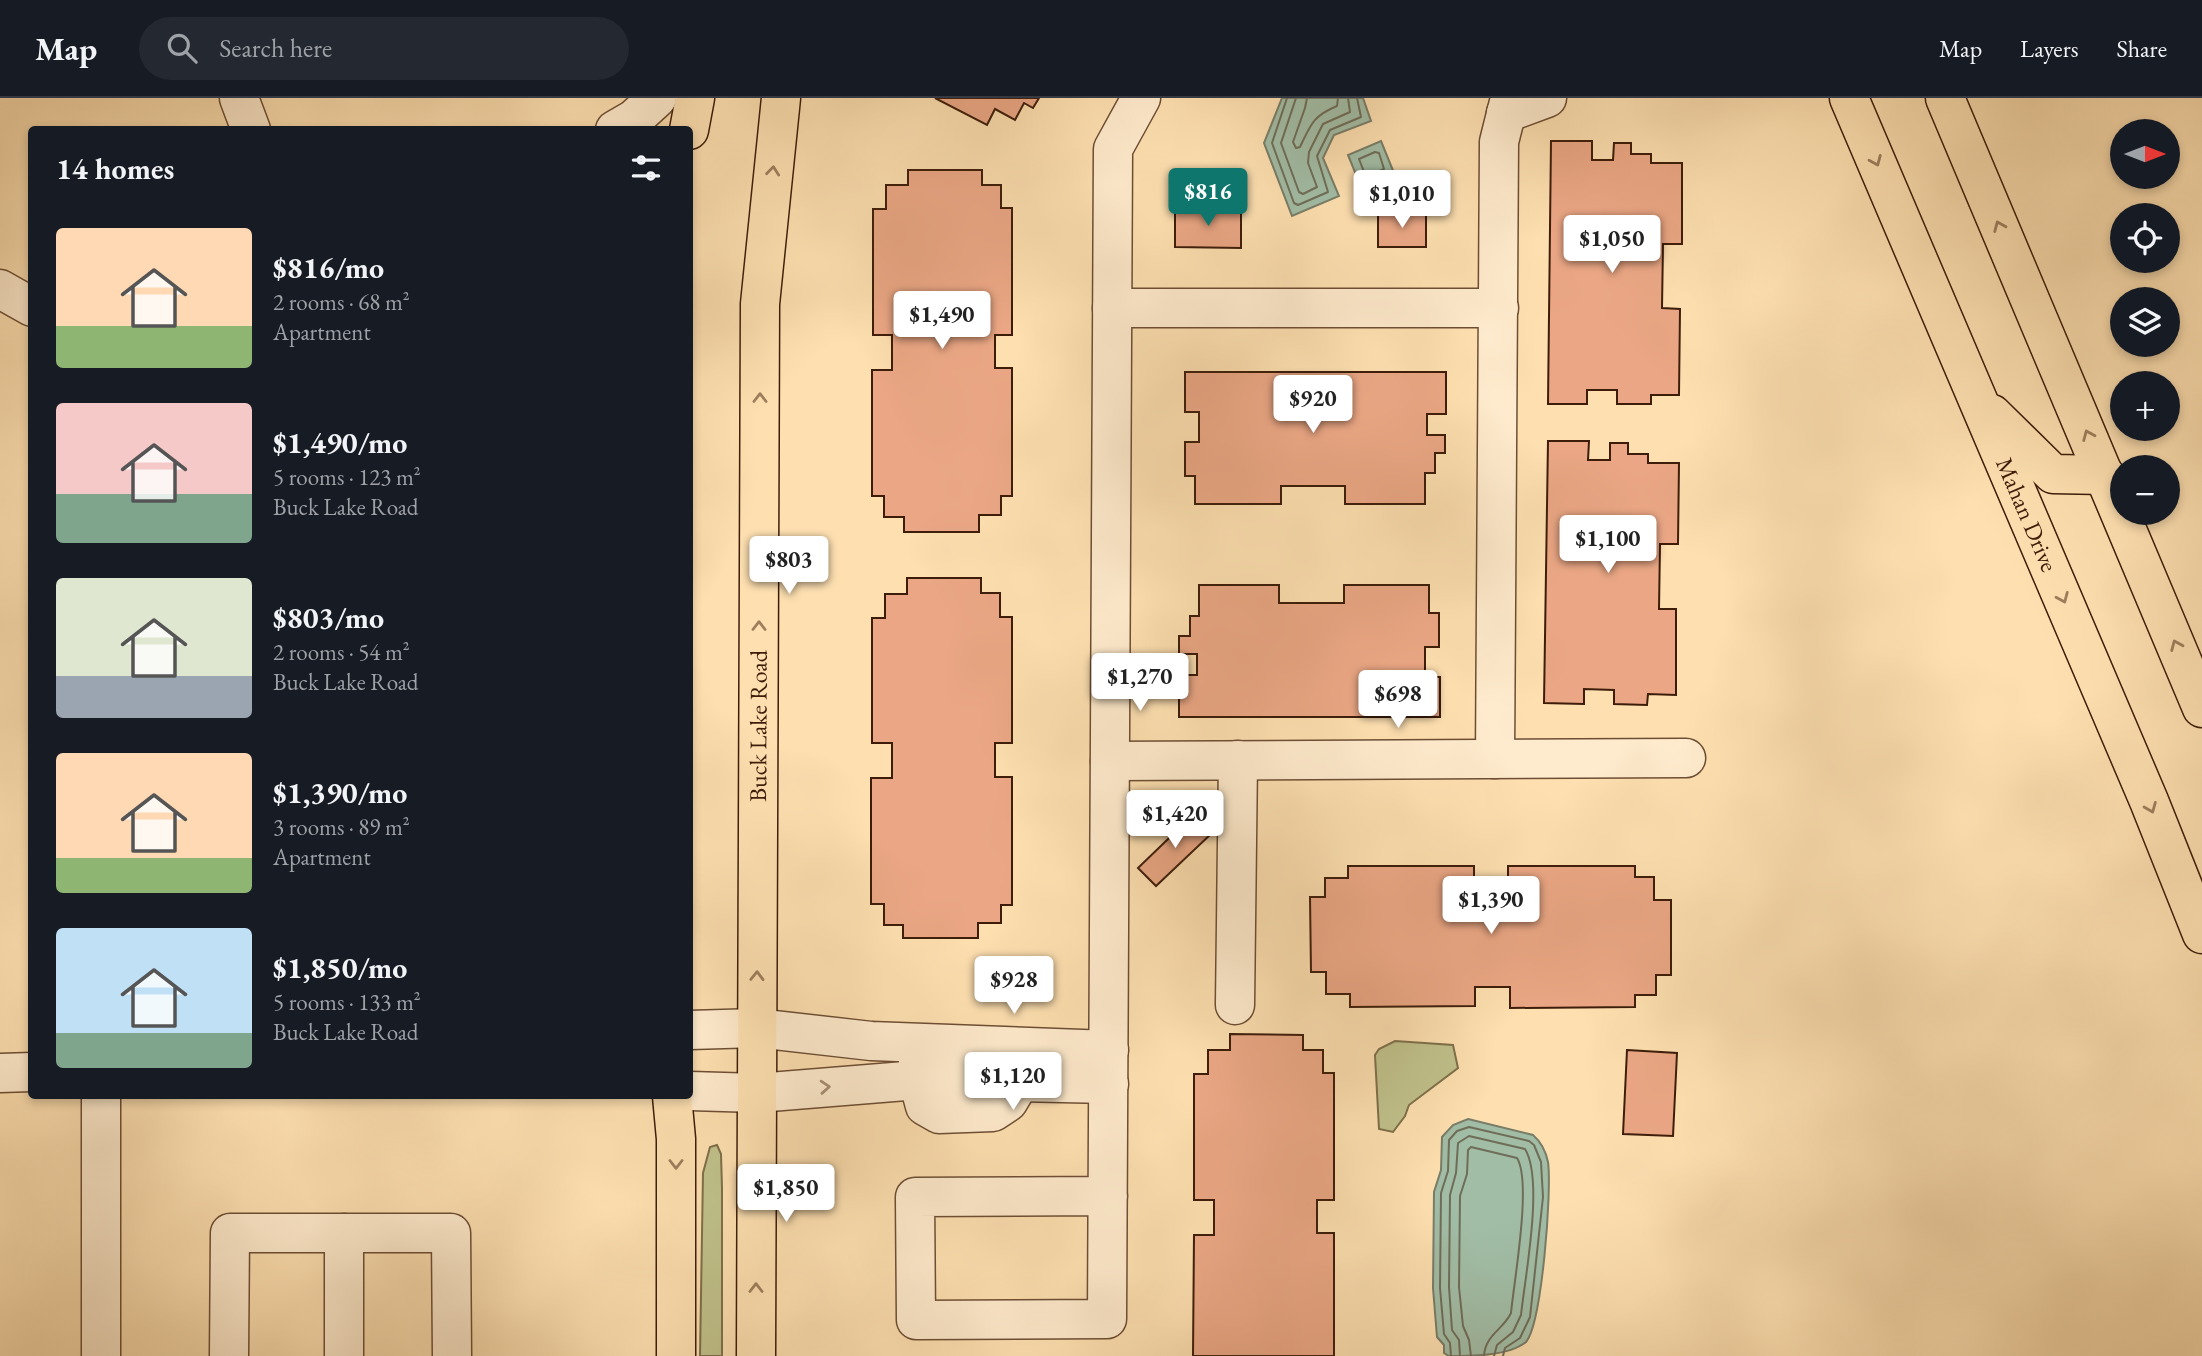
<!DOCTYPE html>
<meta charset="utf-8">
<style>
body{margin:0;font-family:"EB Garamond",serif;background:#242831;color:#f1f3f6;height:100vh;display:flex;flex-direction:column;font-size:26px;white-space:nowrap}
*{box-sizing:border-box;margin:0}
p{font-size:23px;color:#9ea1a6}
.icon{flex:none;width:38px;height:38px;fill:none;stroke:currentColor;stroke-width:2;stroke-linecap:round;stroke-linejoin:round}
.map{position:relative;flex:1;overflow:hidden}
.side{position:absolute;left:28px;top:28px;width:665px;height:973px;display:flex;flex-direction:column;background:#171b24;border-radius:7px;box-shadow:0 4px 10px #0003}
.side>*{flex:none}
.needle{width:46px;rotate:90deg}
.controls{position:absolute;left:2110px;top:21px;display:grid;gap:14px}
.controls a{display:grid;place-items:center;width:70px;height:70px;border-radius:50%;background:#171b24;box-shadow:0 4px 10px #0003;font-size:35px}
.price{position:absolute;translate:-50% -60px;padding:0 16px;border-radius:7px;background:#fff;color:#222;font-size:23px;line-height:46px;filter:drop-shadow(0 2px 4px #0008)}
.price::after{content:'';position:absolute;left:50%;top:42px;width:21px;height:16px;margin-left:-10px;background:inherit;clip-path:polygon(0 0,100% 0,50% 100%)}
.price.selected{background:#0f766e;color:#fff}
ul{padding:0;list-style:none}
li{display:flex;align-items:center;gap:21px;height:175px;padding:0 28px}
li span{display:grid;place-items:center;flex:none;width:196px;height:140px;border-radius:7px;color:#555}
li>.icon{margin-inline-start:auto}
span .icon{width:84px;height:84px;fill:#fffc;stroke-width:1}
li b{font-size:30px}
h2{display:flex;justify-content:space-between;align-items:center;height:84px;padding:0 28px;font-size:30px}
header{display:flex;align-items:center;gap:42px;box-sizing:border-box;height:98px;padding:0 35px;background:#171b24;border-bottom:2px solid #363941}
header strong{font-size:33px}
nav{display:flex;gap:38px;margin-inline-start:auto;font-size:24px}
.search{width:490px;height:63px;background:#242831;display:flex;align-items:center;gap:18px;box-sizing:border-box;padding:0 24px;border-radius:38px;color:#9ea1a6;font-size:26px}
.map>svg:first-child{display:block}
.green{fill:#c0c18b;stroke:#7e6f4a;stroke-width:2}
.water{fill:#a1bda6;stroke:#797d68;stroke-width:2}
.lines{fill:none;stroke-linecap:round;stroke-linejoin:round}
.shore{stroke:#6f6d58;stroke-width:2}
.building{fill:#eba785;stroke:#3d1d0a;stroke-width:2}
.minor-casing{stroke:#6d4e34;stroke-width:41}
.major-casing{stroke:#3d1d0a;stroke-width:41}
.minor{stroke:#feeacc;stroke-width:38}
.major{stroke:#fddfb0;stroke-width:38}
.oneway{stroke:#9d7e5d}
.oneway2{stroke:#a78e75}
.labels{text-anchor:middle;stroke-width:6;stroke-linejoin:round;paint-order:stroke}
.street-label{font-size:24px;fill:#3d1d0a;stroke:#feeacc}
</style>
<header>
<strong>Map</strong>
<div class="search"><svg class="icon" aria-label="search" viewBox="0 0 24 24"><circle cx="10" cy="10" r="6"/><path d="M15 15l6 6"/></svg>Search here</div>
<nav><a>Map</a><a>Layers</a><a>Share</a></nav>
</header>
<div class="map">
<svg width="2202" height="1258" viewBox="0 0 2202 1258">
<rect width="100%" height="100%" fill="#fddfb0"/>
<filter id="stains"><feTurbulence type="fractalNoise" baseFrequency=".00286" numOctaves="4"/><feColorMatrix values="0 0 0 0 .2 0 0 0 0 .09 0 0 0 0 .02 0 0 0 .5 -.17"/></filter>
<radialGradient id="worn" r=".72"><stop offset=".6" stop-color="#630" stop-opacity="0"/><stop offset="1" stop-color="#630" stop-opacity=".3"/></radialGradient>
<g class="green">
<polygon points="1395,943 1453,947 1458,970 1409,1007 1405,1018 1393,1034 1379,1031 1375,957 1379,951"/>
<polygon points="717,1047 721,1056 722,1090 722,1258 700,1258 703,1075 710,1049"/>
</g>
<g class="water">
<polygon points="1282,0 1363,0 1371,23 1334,37 1323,60 1339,98 1292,118 1264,45"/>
<polygon points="1381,43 1394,75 1361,89 1348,57"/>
<path d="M1468 1021 1533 1037C1541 1044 1546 1054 1548 1064 1552 1092 1542 1225 1526 1244 1509 1258 1472 1258 1449 1258L1444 1255V1247L1437 1239 1433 1190 1434 1094 1441 1072 1442 1039 1453 1027Z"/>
</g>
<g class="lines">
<g class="shore">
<polyline points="1287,0 1272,45 1294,105 1298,107 1328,94 1317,58 1330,32 1361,19 1357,0"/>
<polyline points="1296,0 1281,45 1299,94 1303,96 1317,89 1308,65 1309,54 1323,26 1350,14 1348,0"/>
<path d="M1307 0 1305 10 1293 44 1296 50 1300 49C1311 26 1313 18 1337 8L1338 0"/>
<polygon points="1375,54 1379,55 1384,71 1366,79 1359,61"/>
<polyline points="1451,1258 1450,1245 1444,1236 1440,1190 1441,1095 1448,1073 1449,1042 1457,1033 1469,1029 1529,1043 1534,1047 1541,1064 1543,1099 1530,1219 1520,1240 1505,1250 1503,1258"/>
<path d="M1460 1258 1459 1242 1452 1232 1449 1189 1450 1097 1456 1075 1458 1045 1469 1038 1525 1051C1544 1082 1525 1179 1521 1217L1513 1234 1497 1247 1494 1258"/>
<path d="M1471 1258 1469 1242 1463 1228 1459 1189 1460 1098 1467 1076 1468 1052 1471 1049 1517 1060C1532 1084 1514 1183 1511 1215 1503 1232 1485 1237 1484 1258"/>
</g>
</g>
<g class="building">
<polygon points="935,0 1039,0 1033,10 1024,5 1015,22 995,11 987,27"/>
<polygon points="1551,43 1592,43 1592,62 1613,62 1614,45 1631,45 1631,56 1651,56 1651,65 1682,65 1682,146 1663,146 1662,210 1680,211 1679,297 1651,297 1651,306 1617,306 1617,292 1587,292 1587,306 1548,306"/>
<polygon points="908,72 982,72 982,87 1001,87 1001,110 1012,110 1012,237 995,237 995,270 1012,270 1012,398 1001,398 1001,417 979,417 979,434 904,434 904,419 884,419 884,398 872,398 872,272 892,272 892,237 873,237 873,111 886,111 886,87 908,87"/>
<polygon points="1175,111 1241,112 1241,150 1175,149"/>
<rect x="1378" y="116" width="48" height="33"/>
<polygon points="1185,274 1446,274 1446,316 1427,316 1427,337 1445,337 1445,355 1435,355 1435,375 1425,375 1425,406 1345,406 1345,388 1281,388 1281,406 1195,406 1195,378 1185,378 1185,344 1199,344 1199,314 1185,314"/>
<polygon points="1548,343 1589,343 1588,362 1610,362 1610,345 1628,345 1628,356 1648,356 1648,365 1679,365 1678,446 1660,446 1659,511 1676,511 1676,597 1648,596 1647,607 1614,606 1614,592 1584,591 1584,606 1544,605"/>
<polygon points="907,480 981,480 981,495 1000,495 1000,519 1012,519 1012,645 995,645 995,679 1012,679 1012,807 1001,807 1001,825 978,825 978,840 903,840 903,827 884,827 884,806 871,806 871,680 892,680 892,645 872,645 872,520 885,520 885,496 907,496"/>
<polygon points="1199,487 1279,487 1279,505 1344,505 1344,487 1429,487 1429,515 1439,515 1439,549 1425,549 1425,579 1440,579 1440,619 1179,619 1179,577 1197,577 1197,556 1179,556 1179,538 1190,538 1190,518 1199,518"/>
<polygon points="1194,716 1212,735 1156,788 1138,770"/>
<polygon points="1348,768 1474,768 1474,786 1508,786 1508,768 1635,768 1635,779 1654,779 1654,802 1671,802 1671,877 1656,877 1656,897 1635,897 1635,909 1510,910 1510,889 1475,889 1475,908 1350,909 1350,896 1326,896 1326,874 1311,874 1310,799 1325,799 1325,780 1348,780"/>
<polygon points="1230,936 1303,937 1303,952 1323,952 1323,975 1334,975 1334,1102 1317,1102 1317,1135 1334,1135 1334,1258 1193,1258 1194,1137 1214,1137 1214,1102 1194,1102 1194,976 1208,976 1208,952 1230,952"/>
<polygon points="1627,952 1677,955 1673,1038 1623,1036"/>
</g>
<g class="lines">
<g class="minor-casing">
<g id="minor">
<polyline points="239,0 251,32"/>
<polyline points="1506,15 1547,0"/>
<polyline points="615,32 634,21 657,0"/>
<polyline points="0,191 32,209"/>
<polyline points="1112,210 1499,210"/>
<polyline points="1495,661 1499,44 1510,0"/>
<polyline points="1110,663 1686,660"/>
<polyline points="1235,907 1238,662"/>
<polyline points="690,932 757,930 871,943 1109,952"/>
<polyline points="918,961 918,982 925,1008 939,1016 993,1014 1008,1004 1020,984"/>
<polyline points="0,975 32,974"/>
<polyline points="690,993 757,995 918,982 1109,986"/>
<polyline points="101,998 101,1258"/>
<polyline points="1108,1098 915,1099 916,1222 1107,1221 1113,51 1141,0"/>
<polyline points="344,1135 344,1258"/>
<polyline points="229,1258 230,1135 451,1135 452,1258"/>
</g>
</g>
<g class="major-casing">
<g id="major">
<path id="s1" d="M1849 0 2149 703 2202 836"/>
<polyline points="1945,0 2202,610"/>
<polyline points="689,32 695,0"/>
<polyline points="1992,316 2053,376 2105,377"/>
<polyline points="672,998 676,1041 676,1258"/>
<path id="s2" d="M756 1258 760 206 781 0"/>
</g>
</g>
<use href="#minor" class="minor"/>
<use href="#major" class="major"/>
</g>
<defs><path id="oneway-chevron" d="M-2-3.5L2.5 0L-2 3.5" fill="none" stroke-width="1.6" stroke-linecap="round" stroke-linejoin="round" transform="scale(1.75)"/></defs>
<g class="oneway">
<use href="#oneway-chevron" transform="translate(1876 63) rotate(67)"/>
<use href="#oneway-chevron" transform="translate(773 73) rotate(-84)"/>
<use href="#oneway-chevron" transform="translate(1999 128) rotate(-113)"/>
<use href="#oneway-chevron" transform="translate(760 300) rotate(-90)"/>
<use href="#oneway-chevron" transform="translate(2088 337) rotate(-113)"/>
<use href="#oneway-chevron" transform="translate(2063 500) rotate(67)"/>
<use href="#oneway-chevron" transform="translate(759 528) rotate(-90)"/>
<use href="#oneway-chevron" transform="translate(2176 547) rotate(-113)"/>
<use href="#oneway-chevron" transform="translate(2151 710) rotate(68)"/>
<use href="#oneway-chevron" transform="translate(757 878) rotate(-89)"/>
<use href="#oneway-chevron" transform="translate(676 1066) rotate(90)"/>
<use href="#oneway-chevron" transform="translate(756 1190) rotate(-90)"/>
</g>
<use class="oneway2" href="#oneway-chevron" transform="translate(825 989) rotate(-4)"/>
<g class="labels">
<g class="street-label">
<text dy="8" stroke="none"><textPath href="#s1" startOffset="453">Mahan Drive</textPath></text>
<text dy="8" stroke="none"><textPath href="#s2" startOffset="630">Buck Lake Road</textPath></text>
</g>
</g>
<rect width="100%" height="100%" filter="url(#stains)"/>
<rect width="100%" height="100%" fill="url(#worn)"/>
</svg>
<div class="controls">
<a><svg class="needle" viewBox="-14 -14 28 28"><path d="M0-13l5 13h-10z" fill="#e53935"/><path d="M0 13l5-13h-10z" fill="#9ea1a6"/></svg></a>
<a><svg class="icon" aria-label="locate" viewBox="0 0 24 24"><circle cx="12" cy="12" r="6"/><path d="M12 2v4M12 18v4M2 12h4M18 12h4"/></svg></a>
<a><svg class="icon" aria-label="layers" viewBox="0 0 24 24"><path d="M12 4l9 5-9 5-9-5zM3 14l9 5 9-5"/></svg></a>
<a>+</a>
<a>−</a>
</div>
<b class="price selected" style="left:1208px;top:130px">$816</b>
<b class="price" style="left:1402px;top:132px">$1,010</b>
<b class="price" style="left:1612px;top:177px">$1,050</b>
<b class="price" style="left:942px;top:253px">$1,490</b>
<b class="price" style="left:1313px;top:337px">$920</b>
<b class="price" style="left:1608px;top:477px">$1,100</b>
<b class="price" style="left:789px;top:498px">$803</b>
<b class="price" style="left:1140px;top:615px">$1,270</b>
<b class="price" style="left:1398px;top:632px">$698</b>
<b class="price" style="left:1175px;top:752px">$1,420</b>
<b class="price" style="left:1491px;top:838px">$1,390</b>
<b class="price" style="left:1014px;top:918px">$928</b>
<b class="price" style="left:1013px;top:1014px">$1,120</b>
<b class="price" style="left:786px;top:1126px">$1,850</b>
<section class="side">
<h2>14 homes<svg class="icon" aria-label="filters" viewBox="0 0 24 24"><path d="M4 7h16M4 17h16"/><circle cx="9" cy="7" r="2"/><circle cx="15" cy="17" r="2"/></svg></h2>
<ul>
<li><span style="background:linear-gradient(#ffd9b3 70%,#8fb573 0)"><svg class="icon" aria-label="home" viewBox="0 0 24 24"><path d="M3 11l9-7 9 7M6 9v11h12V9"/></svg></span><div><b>$816/mo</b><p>2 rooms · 68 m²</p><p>Apartment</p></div></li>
<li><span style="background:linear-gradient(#f6c9c9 65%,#7fa58c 0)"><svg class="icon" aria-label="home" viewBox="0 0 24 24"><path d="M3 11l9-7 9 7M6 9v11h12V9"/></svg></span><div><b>$1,490/mo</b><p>5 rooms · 123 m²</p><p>Buck Lake Road</p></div></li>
<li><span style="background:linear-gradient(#dfe7d0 70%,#9aa5b1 0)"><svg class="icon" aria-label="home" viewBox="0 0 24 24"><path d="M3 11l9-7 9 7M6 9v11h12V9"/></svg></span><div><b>$803/mo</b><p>2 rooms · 54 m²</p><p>Buck Lake Road</p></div></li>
<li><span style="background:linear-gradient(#ffd9b3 75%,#8fb573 0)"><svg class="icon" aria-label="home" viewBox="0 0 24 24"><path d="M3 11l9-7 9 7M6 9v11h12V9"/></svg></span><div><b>$1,390/mo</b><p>3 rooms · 89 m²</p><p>Apartment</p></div></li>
<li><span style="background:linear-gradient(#bfe0f5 75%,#7fa58c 0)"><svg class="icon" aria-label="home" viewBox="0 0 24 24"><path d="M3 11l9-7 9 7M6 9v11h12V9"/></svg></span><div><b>$1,850/mo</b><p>5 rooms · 133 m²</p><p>Buck Lake Road</p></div></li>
</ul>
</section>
</div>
